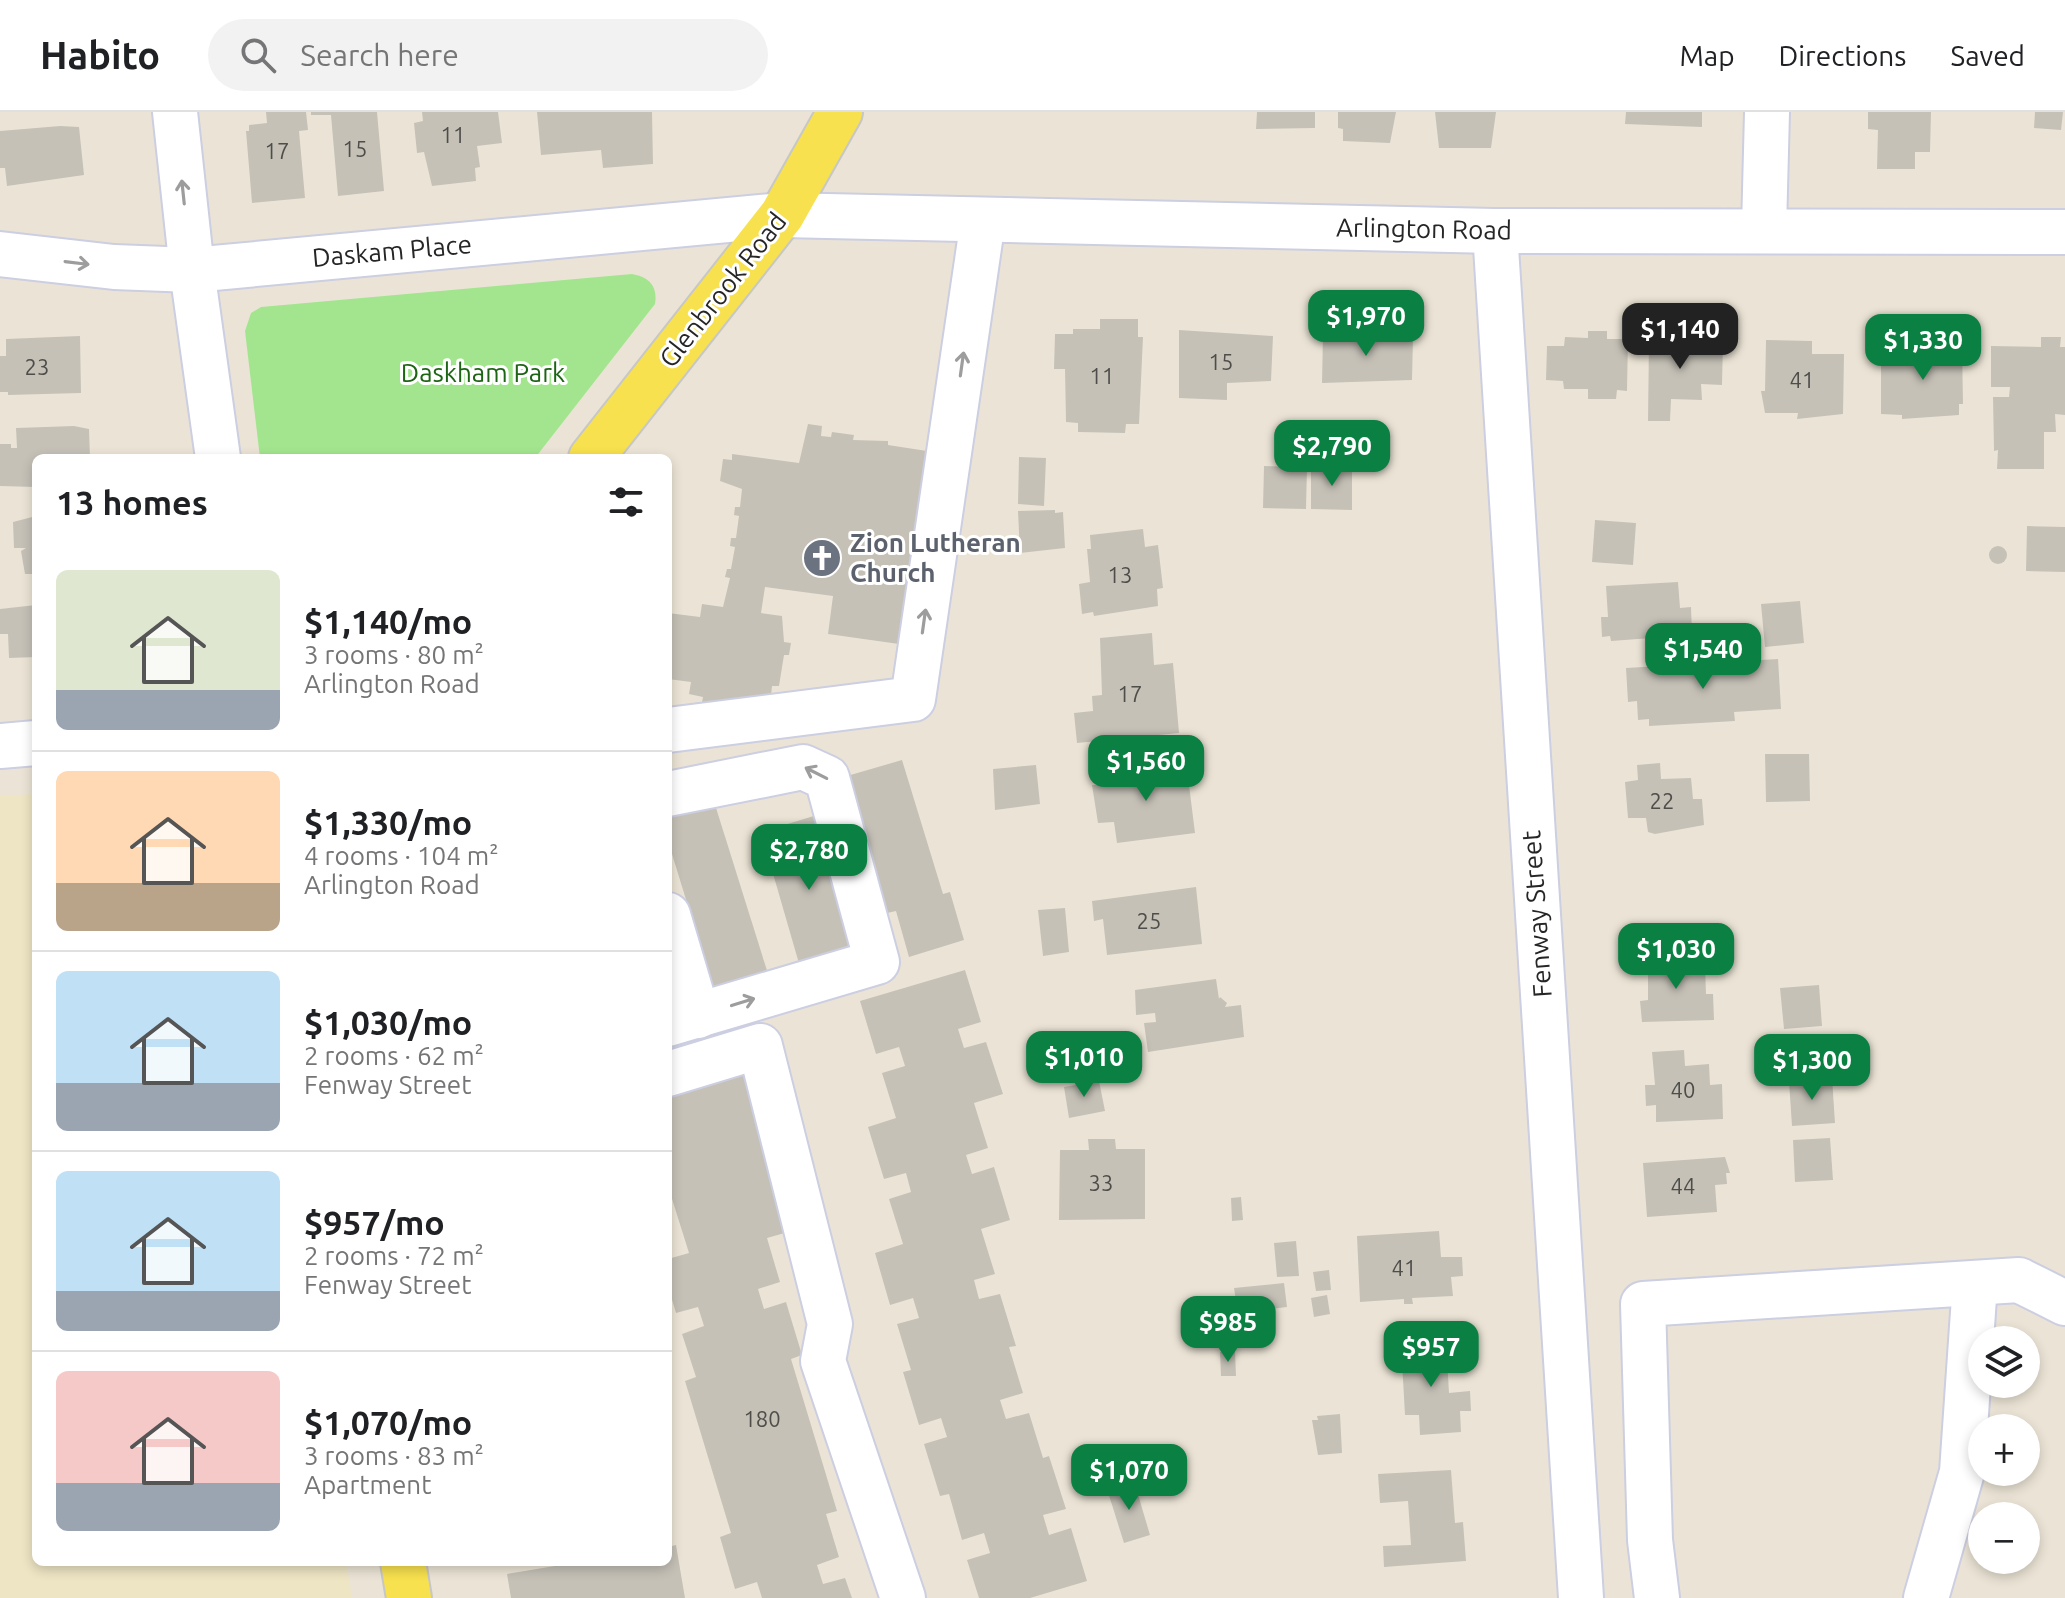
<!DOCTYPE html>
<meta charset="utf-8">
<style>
body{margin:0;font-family:Ubuntu,sans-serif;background:#f2f2f2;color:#202124;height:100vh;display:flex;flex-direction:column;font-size:30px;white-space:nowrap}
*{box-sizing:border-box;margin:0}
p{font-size:26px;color:#757577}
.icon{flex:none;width:44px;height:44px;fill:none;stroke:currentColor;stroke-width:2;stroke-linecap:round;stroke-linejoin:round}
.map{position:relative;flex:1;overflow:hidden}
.side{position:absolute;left:32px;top:342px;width:640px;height:1112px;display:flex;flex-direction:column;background:#fff;border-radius:12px;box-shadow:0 4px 12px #0003}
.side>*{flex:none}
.buttons{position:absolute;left:1968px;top:1214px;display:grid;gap:16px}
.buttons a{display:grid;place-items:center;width:72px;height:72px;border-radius:50%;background:#fff;box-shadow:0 4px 12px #0003;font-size:40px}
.price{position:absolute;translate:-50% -68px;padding:0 18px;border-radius:16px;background:#0b8043;color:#fff;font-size:26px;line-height:52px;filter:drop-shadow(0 2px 4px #0008)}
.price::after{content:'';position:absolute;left:50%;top:48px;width:24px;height:18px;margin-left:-12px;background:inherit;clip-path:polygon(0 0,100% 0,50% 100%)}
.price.on{background:#222;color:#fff}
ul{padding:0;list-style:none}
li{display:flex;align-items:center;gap:24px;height:200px;padding:0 24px}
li+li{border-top:2px solid #e0e0e0}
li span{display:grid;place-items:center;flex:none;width:224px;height:160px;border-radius:12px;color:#555}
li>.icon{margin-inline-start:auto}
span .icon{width:96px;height:96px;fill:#fffc;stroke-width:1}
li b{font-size:34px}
h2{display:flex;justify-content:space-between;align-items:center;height:96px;padding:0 24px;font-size:34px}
header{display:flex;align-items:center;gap:48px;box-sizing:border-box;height:112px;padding:0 40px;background:#fff;border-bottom:2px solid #e0e0e0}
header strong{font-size:38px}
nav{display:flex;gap:44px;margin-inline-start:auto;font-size:28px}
.search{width:560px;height:72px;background:#f2f2f2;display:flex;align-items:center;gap:20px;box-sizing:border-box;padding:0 28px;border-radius:44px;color:#757577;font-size:30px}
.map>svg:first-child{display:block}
.education{fill:#eee5c4}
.green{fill:#a3e58f}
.building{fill:#c5c1b7}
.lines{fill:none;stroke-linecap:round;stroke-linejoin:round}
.minor-casing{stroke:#cccee1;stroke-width:48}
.major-casing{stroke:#c7c7c7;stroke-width:48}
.minor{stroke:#fff;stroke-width:44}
.major{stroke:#f7e14e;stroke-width:44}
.oneway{stroke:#9d9d9d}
.labels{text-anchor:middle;stroke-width:6;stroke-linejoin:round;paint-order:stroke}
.number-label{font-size:22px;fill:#4e4d4a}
.street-label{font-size:26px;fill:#262626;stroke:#fff}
.park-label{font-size:26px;fill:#1d6515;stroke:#fff}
.worship-label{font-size:26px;font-weight:bold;fill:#5b616d;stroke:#fff;text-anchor:start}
</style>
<header>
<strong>Habito</strong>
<div class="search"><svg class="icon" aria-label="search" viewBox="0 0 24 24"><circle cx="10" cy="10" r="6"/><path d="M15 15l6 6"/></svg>Search here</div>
<nav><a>Map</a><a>Directions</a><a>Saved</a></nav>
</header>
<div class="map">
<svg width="2065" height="1486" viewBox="0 0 2065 1486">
<rect width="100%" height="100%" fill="#ebe4d6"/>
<polygon class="education" points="36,682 36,1450 346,1450 352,1486 0,1486 0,684"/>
<path class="green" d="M632 162C649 165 658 174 655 192L535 346H260L245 219 251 201 261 195Z"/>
<g class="building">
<polygon points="266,0 306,0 308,18 299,19 305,86 252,91 246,19 249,19 249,13 267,11"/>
<polygon points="311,0 377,0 384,79 338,84 331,3 311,3"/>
<polygon points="422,0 498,0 502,31 477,34 480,55 475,56 476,69 432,74 424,40 417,41 414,11 423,9"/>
<polygon points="537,0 652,0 653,52 603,56 601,38 541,43"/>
<polygon points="1257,0 1315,0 1315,16 1256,17"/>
<polygon points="1338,0 1396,0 1390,31 1343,29 1343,17 1338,16"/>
<polygon points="1435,0 1496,0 1491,36 1439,36"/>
<polygon points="1626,0 1702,0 1702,15 1625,12"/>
<polygon points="1868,0 1931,0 1930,40 1915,40 1915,57 1877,57 1878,18 1868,17"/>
<polygon points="2035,0 2063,0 2061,18 2034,16"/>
<polygon points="60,14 79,15 84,63 7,74 5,56 0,56 0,19"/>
<polygon points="1100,207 1138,207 1138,225 1143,225 1139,312 1126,312 1125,321 1078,320 1078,311 1066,310 1065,257 1054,257 1055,222 1073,222 1073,217 1100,217"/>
<polygon points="1358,215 1365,221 1413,226 1412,268 1322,271 1323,221 1349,221"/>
<polygon points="1179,218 1273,224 1271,269 1227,271 1227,288 1179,286"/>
<polygon points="1654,218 1670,219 1670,224 1698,225 1698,230 1723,230 1722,273 1701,272 1702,288 1671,287 1670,309 1648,309 1649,227 1653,227"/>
<polygon points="1588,219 1607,219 1607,227 1628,227 1627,279 1617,278 1616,287 1588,287 1588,277 1564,277 1563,269 1546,268 1547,234 1564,234 1565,225 1588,226"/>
<polygon points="80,224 81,281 8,283 8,280 0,280 0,244 6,244 6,227"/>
<polygon points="2041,225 2061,225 2060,235 2065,235 2065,303 2055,302 2056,320 2044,320 2044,357 1997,357 1998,338 1994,339 1993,285 2009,285 2010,275 1991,275 1991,234 2041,235"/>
<polygon points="1766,228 1812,229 1812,242 1844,242 1843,302 1797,307 1798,301 1765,301 1761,279 1765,279"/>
<polygon points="1915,231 1962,232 1963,292 1959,292 1959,303 1902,307 1902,303 1881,302 1881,243 1915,243"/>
<polygon points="808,312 822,314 821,324 831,325 832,320 854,323 853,328 888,329 888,333 927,339 899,532 828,522 833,484 765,475 761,501 782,504 784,530 791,531 789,543 784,543 779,574 772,574 770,594 701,596 703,585 689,582 691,570 668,567 668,501 700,505 702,492 723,495 730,466 725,465 727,457 731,457 735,435 730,434 731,426 736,426 739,404 734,403 735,395 740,395 742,377 720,369 723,347 732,348 732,342 799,351"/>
<polygon points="74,314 89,317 90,346 36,346 36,375 0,374 0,332 11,332 11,336 17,336 16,316"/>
<polygon points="1019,345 1046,346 1044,394 1018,392"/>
<polygon points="1264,354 1307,355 1306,397 1263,396"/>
<polygon points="1311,354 1352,355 1352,398 1311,397"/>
<polygon points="1055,398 1055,401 1063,400 1065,436 1020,441 1018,399"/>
<polygon points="36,404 36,462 25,462 21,439 26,436 14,436 13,410"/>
<polygon points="1595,408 1636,411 1633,453 1592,450"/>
<polygon points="2027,414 2065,415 2065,460 2026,459"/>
<polygon points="1143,417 1145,435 1158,433 1163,476 1157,477 1158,494 1094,504 1093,500 1082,502 1079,472 1090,470 1087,437 1091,437 1090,423"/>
<circle cx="1998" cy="443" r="9"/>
<polygon points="1678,470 1680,496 1691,495 1692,523 1611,529 1610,524 1602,525 1601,505 1608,505 1606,474"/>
<polygon points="1800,489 1804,531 1765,535 1761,492"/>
<polygon points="36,493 36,545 9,546 8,522 0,522 0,497"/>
<polygon points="1152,521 1154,553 1173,551 1179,621 1077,631 1074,601 1093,599 1092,584 1102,583 1100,526"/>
<polygon points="1778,547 1781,597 1734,600 1735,609 1649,614 1649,607 1638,608 1637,589 1628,590 1626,556"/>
<polygon points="1765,642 1809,642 1810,689 1766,690"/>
<polygon points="1162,644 1164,668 1188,665 1195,721 1117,731 1114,710 1098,711 1092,673 1124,673 1121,649"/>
<polygon points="902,648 943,782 950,780 964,828 909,845 896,799 887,801 847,664"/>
<polygon points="1660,651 1661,667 1691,666 1693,687 1702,687 1704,713 1655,722 1648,720 1646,706 1628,706 1625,670 1638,668 1637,653"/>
<polygon points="1036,653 1040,692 995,698 993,657"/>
<polygon points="712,683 769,865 715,882 668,729 668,696"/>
<polygon points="817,703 859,841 800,855 761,720"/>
<polygon points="1196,775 1202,832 1107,843 1103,807 1094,809 1092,789"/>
<polygon points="1065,796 1069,840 1043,844 1038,798"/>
<polygon points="1680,838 1681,855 1705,854 1706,882 1713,882 1714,908 1642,910 1640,889 1648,888 1648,839"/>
<polygon points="965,858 981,910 958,917 964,936 986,930 1003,982 974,991 988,1036 966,1043 972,1062 994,1055 1010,1108 981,1117 995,1162 974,1168 979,1187 1000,1182 1016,1234 1009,1235 1023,1281 1000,1288 1006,1307 1029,1301 1043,1346 1049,1344 1066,1397 1043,1403 1049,1423 1071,1416 1087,1469 1030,1486 979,1486 967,1448 990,1441 984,1421 962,1428 949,1382 940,1384 924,1332 947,1325 941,1306 919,1313 903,1260 911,1258 897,1212 919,1206 913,1186 890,1193 875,1141 903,1132 889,1087 911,1080 906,1061 884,1067 868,1015 896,1006 882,961 905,954 899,935 876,942 860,889"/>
<polygon points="1216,867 1219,887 1220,885 1227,891 1225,895 1241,893 1244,925 1148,940 1144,911 1156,910 1155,901 1136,903 1135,878"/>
<polygon points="1819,873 1822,914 1784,917 1780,876"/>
<polygon points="1088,924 1097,925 1101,964 1054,971 1050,928"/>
<polygon points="1684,938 1685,954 1709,952 1710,973 1722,972 1723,1007 1656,1010 1656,993 1646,994 1645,973 1655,973 1652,940"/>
<polygon points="746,956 795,1118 767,1126 780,1170 758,1177 764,1197 786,1190 802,1243 791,1247 837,1399 826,1402 839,1445 817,1453 823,1472 845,1466 852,1486 762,1486 757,1470 735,1477 720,1425 731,1421 685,1269 696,1265 682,1222 704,1214 698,1195 676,1201 668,1174 668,1147 689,1141 668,1074 668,979"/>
<polygon points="1832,966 1835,1011 1792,1014 1789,969"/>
<polygon points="1099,969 1105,999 1069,1006 1064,975"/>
<polygon points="1830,1026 1833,1068 1795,1070 1793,1028"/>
<polygon points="1088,1027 1115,1027 1116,1037 1145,1037 1145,1107 1059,1108 1060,1038 1089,1038"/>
<polygon points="1725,1045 1730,1061 1726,1061 1727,1072 1715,1073 1717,1100 1647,1105 1643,1051"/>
<polygon points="1241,1085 1243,1108 1232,1109 1231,1086"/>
<polygon points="1439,1119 1441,1145 1462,1145 1463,1164 1451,1165 1453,1184 1412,1186 1413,1192 1404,1192 1404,1187 1360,1190 1357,1124"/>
<polygon points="1296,1129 1299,1164 1277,1165 1274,1131"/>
<polygon points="1329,1158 1331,1178 1316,1179 1313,1160"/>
<polygon points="1284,1171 1287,1195 1238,1201 1234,1176"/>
<polygon points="1327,1183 1330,1202 1314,1205 1311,1186"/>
<polygon points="1446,1229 1449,1281 1470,1279 1471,1299 1460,1299 1461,1320 1420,1323 1419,1303 1405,1303 1401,1232"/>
<polygon points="1235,1239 1236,1264 1221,1264 1220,1240"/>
<polygon points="1340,1302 1342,1341 1318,1343 1312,1308 1318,1308 1317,1304"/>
<polygon points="1451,1358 1455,1411 1463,1410 1466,1449 1384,1455 1383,1434 1411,1433 1408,1389 1380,1391 1378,1362"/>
<polygon points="1134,1369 1150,1423 1124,1431 1107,1377"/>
<polygon points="676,1433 685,1486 511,1486 507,1462 579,1450 668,1450 668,1435"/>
</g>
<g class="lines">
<g class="minor-casing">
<g id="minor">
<polyline points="175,0 192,158 218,346"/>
<polyline points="1764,117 1767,0"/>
<polyline points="1495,119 1581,1486"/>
<polyline points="0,142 114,155 192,158 782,103 1495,119 2065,120"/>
<polyline points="668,618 913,587 983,108"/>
<polyline points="0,634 36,631"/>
<polyline points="668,682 803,655 827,666 877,850 668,912"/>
<polyline points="668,803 698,904"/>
<polyline points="668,962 760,934 830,1212 823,1249 903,1486"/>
<polyline points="1657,1486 1650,1428 1643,1192 2019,1168 2065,1191"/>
<polyline points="1926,1486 1962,1360 1975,1171"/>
</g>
</g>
<g class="major-casing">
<g id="major">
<polyline points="591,346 782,103 840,0"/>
<polyline points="403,1450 409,1486"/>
</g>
</g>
<use href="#minor" class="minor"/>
<use href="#major" class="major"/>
</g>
<defs><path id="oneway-shaft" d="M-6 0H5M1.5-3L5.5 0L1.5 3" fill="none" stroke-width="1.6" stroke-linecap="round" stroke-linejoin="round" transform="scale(2)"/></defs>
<g class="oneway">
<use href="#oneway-shaft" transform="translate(183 80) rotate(-96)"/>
<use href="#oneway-shaft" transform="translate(77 151) rotate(7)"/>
<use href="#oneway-shaft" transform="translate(962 252) rotate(-82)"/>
<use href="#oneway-shaft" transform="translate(924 509) rotate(-82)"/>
<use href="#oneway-shaft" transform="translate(816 661) rotate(-153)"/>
<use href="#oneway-shaft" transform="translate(743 890) rotate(-17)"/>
</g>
<defs>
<g id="church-disc" transform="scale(2)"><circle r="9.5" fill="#6b7280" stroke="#fff"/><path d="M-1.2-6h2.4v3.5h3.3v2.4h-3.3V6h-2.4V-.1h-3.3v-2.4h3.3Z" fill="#fff"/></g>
</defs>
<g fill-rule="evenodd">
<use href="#church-disc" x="822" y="446"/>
</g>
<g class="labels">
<g class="number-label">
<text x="453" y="31">11</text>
<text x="355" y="45">15</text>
<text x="277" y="47">17</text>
<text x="1221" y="258">15</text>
<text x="37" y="263">23</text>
<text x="1102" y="272">11</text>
<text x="1802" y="276">41</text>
<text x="1120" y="471">13</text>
<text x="1130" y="590">17</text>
<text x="1662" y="697">22</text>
<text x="1149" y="817">25</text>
<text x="1683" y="986">40</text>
<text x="1101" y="1079">33</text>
<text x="1683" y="1082">44</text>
<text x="1404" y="1164">41</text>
<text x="762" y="1315">180</text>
</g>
<g class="street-label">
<text transform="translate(1424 117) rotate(1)" y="9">Arlington Road</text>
<text transform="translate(392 139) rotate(-5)" y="9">Daskam Place</text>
<text transform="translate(723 178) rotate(-52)" y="9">Glenbrook Road</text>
<text transform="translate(1537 802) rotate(-94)" y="9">Fenway Street</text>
</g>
<g class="park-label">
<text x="483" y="270">Daskham Park</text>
</g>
<g class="worship-label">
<text x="850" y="440">Zion Lutheran<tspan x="850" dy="30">Church</tspan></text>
</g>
</g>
</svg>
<div class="buttons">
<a><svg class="icon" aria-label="layers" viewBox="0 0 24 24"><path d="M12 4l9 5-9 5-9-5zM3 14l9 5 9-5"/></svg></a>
<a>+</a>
<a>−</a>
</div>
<b class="price" style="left:1366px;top:246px">$1,970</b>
<b class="price on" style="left:1680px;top:259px">$1,140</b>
<b class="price" style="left:1923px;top:270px">$1,330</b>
<b class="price" style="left:1332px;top:376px">$2,790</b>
<b class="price" style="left:1703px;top:579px">$1,540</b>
<b class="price" style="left:1146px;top:691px">$1,560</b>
<b class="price" style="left:809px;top:780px">$2,780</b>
<b class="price" style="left:1676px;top:879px">$1,030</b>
<b class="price" style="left:1084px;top:987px">$1,010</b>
<b class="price" style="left:1812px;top:990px">$1,300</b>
<b class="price" style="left:1228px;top:1252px">$985</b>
<b class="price" style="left:1431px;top:1277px">$957</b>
<b class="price" style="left:1129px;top:1400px">$1,070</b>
<section class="side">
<h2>13 homes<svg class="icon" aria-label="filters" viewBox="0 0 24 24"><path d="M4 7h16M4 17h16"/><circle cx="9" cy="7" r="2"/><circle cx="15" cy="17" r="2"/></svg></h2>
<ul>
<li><span style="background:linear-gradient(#dfe7d0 75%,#9aa5b1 0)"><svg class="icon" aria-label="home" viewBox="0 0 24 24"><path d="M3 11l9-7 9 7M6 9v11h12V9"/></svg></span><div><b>$1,140/mo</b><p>3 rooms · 80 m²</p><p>Arlington Road</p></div></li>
<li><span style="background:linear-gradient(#ffd9b3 70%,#b9a48a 0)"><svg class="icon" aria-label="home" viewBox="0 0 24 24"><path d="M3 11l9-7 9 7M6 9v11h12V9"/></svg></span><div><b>$1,330/mo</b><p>4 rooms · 104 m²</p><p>Arlington Road</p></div></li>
<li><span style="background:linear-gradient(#bfe0f5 70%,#9aa5b1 0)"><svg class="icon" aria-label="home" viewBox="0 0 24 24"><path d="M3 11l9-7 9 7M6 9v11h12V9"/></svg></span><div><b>$1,030/mo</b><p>2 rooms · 62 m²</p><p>Fenway Street</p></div></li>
<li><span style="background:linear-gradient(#bfe0f5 75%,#9aa5b1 0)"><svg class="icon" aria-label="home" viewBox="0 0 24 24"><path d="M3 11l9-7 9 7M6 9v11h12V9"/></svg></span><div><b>$957/mo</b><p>2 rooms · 72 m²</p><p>Fenway Street</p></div></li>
<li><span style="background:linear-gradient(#f6c9c9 70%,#9aa5b1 0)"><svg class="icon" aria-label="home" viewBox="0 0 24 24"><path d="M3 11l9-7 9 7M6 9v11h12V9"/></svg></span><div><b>$1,070/mo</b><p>3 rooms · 83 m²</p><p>Apartment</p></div></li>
</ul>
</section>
</div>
